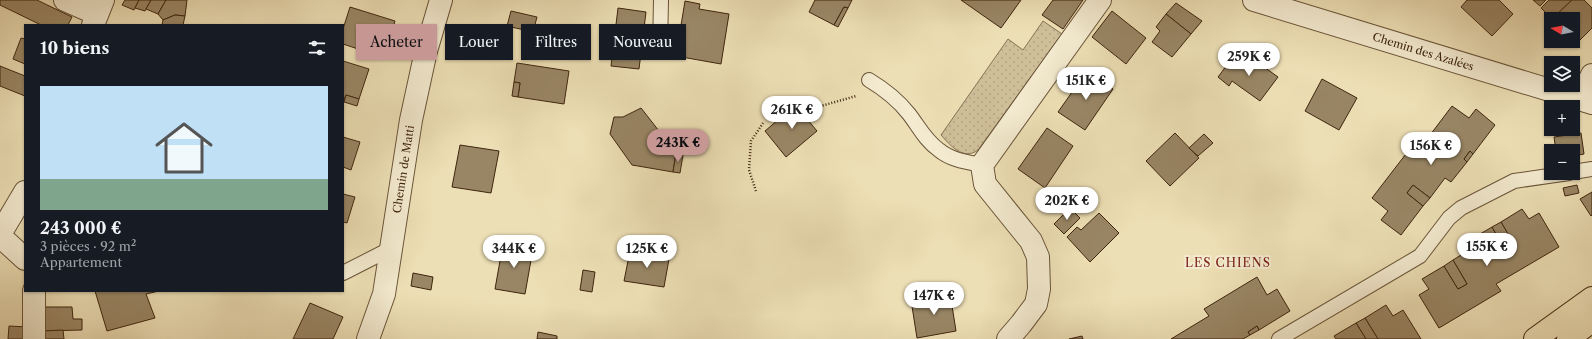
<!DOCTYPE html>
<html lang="fr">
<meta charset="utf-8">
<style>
body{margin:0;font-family:"Libre Caslon Text",serif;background:#242831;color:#f1f3f6;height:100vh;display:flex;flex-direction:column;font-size:15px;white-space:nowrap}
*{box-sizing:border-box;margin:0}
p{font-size:13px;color:#9ea1a6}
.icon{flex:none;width:22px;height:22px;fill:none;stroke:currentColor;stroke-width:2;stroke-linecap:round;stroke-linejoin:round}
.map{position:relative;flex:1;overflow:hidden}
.drawer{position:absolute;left:24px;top:24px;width:320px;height:268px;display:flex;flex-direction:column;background:#171b24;border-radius:0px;box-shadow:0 1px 3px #0004}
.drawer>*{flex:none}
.guide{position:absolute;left:356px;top:24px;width:380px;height:36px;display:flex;gap:8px}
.needle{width:26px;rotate:280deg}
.fabs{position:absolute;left:1544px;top:12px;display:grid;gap:8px}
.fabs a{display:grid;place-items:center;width:36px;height:36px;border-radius:0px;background:#171b24;box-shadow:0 1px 3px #0004;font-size:20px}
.price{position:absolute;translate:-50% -34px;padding:0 9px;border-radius:14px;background:#fff;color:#222;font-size:13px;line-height:26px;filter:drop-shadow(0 1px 2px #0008)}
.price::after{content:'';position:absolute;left:50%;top:24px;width:12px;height:9px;margin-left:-6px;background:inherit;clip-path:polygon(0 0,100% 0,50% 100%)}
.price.active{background:#c59692;color:#111}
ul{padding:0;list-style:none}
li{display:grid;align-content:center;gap:8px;height:212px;padding:0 16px}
li span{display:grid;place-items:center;height:124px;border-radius:0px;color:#555}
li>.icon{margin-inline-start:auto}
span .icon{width:72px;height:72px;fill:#fffc;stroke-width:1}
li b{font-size:17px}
h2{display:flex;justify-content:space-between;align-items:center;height:48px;padding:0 16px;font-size:17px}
.chip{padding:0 14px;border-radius:0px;background:#171b24;box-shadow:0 1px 3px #0004;font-size:14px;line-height:36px}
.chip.active{background:#c59692;color:#111}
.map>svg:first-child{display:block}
.garden{fill:url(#garden-dots);stroke:#877254}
.building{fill:#998665;stroke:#3f250e}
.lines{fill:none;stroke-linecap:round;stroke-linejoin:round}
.service-casing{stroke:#6a5438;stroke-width:16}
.minor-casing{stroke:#6a5438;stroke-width:24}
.tertiary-casing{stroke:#6a5438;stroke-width:24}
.primary-casing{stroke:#3f250e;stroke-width:24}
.path{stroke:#3f250e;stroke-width:2.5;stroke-dasharray:1 2;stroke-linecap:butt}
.service{stroke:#f3eacf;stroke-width:14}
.minor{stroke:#f3eacf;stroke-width:22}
.tertiary{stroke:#f3eacf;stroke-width:22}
.primary{stroke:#eddfb5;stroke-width:22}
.labels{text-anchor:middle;stroke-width:4;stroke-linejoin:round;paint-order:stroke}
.street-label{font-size:11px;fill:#3f250e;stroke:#f3eacf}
.neighbourhood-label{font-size:12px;letter-spacing:1px;fill:#7a1f14;stroke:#f3eacf}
</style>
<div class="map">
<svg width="1592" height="339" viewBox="0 0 1592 339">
<defs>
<pattern id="garden-dots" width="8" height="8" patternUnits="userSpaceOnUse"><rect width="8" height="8" fill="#cfbf99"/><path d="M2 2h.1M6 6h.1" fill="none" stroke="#b3a483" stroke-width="1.8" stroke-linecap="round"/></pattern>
</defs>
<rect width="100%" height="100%" fill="#eddfb5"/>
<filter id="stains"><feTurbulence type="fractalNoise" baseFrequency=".005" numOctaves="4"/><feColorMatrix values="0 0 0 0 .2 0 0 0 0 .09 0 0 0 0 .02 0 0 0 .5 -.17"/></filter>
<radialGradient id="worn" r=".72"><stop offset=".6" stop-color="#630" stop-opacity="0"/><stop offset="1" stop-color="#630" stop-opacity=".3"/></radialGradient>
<path class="garden" d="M1043 21 1062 34 978 150C963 161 950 145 941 135L1008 39 1023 50Z"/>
<g class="building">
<polygon points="0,0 37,0 72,17 68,25 41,25 0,5"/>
<polygon points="125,0 139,0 134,10 122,5"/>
<polygon points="139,0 151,0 145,11 135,8"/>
<polygon points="151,0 166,0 158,14 146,9"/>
<polygon points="166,0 187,0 185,16 175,15 163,20 158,14"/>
<polygon points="815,0 852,0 848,8 844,7 834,25 809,12"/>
<polygon points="961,0 1021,0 1001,28"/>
<polygon points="1053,0 1083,0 1063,29 1042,15"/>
<polygon points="1467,0 1499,0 1513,14 1492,36 1461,7"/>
<polygon points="1533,0 1546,0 1540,6"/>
<polygon points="1549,0 1572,0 1552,19 1541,8"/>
<polygon points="1572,0 1584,0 1592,8 1592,28 1576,44 1573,41 1573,19 1552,19"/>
<polygon points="685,1 700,4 699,9 729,14 721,64 676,56"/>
<polygon points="1176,3 1202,21 1191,34 1166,14"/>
<polygon points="350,7 395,21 391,34 379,31 378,35 368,32 361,50 343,44 343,29"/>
<polygon points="844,7 848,8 838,27 834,25"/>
<polygon points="618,8 646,12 639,69 611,66"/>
<polygon points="511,11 537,17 533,32 507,26"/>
<polygon points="1112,11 1146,38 1126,64 1092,37"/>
<polygon points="1166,14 1191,34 1172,57 1152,42 1160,31 1156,27"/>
<polygon points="175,15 185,16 183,25 162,25 163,20"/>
<polygon points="21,38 25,39 25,64 13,59"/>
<polygon points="1233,57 1243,65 1250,57 1278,77 1260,101 1232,81 1229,86 1218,77"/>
<polygon points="343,61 369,69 359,99 346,95 343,102"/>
<polygon points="517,63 569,71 564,104 518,97 520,83 514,82"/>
<polygon points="0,66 25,76 25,96 0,86"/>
<polygon points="1087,71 1113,89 1085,130 1058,112"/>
<polygon points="1322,79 1357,98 1339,130 1305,111"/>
<polygon points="514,82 520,83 518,97 512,96"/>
<polygon points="346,95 359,99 357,106 344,102"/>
<polygon points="799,102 810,115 807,119 817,131 786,157 765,131"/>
<polygon points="1452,106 1469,118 1476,109 1495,125 1473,154 1470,151 1464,159 1467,162 1451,182 1445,178 1430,198 1413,185 1407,193 1423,206 1401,235 1381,220 1388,211 1372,198 1409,150 1415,155"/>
<polygon points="641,108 659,131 687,135 683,155 676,153 673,172 632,165 610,134 614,117 623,117"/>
<polygon points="1047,128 1073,146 1045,188 1018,169"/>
<polygon points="1175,133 1199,158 1170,186 1146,161"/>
<polygon points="1581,133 1584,154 1573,156 1573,151 1556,151 1554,137"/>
<polygon points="1204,134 1213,143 1198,156 1189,148"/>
<polygon points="343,137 360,142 351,170 343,167"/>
<polygon points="460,145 499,151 491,193 452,187"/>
<polygon points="1470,151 1473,154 1467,162 1464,159"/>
<polygon points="676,153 683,155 680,173 673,172"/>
<polygon points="1413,185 1430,198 1423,206 1407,193"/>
<polygon points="1577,185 1579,193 1565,196 1563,188"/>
<polygon points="1592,192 1592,215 1591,216 1580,199"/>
<polygon points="343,194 355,197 347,223 343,222"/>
<polygon points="1070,208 1080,218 1064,234 1054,224"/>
<polygon points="1522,209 1529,219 1539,213 1559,247 1496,284 1501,291 1439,328 1419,295 1429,289 1422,279 1444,266 1458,289 1467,284 1453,260 1474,247 1470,240 1492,227 1506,251 1515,246 1501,222"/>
<polygon points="1099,213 1119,233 1090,262 1067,237 1077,227 1081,230"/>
<polygon points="1501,222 1515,246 1506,251 1492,227"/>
<polygon points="503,244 533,249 525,294 495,289"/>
<polygon points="630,251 669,259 664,287 624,281"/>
<polygon points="1453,260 1467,284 1458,289 1444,266"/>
<polygon points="583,270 595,272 592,292 580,290"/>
<polygon points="413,273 433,277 431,290 411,286"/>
<polygon points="1257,277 1267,295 1277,289 1290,311 1259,330 1257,326 1248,332 1250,335 1243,339 1171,339 1209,316 1204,309"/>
<polygon points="95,291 159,291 146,294 155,318 107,331"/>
<polygon points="950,293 956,331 917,338 911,300"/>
<polygon points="310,303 343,317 333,339 293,339"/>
<polygon points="1386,305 1393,316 1403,310 1421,339 1378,339 1365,318"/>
<polygon points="42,307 72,307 73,319 82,319 82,330 42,331"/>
<polygon points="1365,318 1378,339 1366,339 1356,323"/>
<polygon points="1356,323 1366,339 1336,339 1334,336"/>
<polygon points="9,326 28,327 28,339 8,339"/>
<polygon points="1257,326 1259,330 1250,335 1248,332"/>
<polygon points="63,330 64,339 42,339 42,331"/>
<polygon points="538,332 557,336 557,339 537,339"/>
<polygon points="1082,336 1083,339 1069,339"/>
</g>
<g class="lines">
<g class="service-casing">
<g id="service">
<polyline points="660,49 661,0"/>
<path d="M869 80C884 89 898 100 909 114 919 127 925 140 939 150 951 160 967 162 982 165"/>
<polyline points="1573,172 1592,169"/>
<polyline points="343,273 392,248"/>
<polyline points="1279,339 1420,256 1449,218 1461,208 1514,181 1569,173"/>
</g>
</g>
<g class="minor-casing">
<g id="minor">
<polyline points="65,0 97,14"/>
<path id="s1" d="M1254 0 1592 103"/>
<polyline points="1580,99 1592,75"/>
<polyline points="0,236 25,259"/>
<polyline points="34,291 34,339"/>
<path id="s2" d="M368 339 384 294 411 120 426 51 441 0"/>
<polyline points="1008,339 1021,324 1036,304 1039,289 1038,257 1031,241 985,184 982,165 1100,0"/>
</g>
</g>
<g class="tertiary-casing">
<g id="tertiary">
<polyline points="93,25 103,0"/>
<polyline points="0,234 25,192"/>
</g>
</g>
<g class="primary-casing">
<g id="primary">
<polyline points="1535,339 1592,298"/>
<polyline points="1568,339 1592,321"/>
</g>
</g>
<g class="path">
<polyline points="814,108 856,96"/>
<polyline points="756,191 749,170 751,141 763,123"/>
</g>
<use href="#service" class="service"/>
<use href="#minor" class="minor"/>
<use href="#tertiary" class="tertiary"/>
<use href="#primary" class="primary"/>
</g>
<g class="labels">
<g class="street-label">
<text dy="4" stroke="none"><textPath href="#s1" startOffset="177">Chemin des Azalées</textPath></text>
<text dy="4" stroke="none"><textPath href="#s2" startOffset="174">Chemin de Matti</textPath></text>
</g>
<g class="neighbourhood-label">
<text x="1228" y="267">LES CHIENS</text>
</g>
</g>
<rect width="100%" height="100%" filter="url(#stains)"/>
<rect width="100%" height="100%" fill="url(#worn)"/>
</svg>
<div class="fabs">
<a><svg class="needle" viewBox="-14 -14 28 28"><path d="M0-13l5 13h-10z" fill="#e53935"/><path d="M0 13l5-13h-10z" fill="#9ea1a6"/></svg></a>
<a><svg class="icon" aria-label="layers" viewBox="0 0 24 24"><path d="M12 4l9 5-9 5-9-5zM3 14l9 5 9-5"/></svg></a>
<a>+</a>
<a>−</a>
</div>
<b class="price" style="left:1249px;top:77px">259K €</b>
<b class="price" style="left:1086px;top:101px">151K €</b>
<b class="price" style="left:792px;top:130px">261K €</b>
<b class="price active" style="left:678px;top:163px">243K €</b>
<b class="price" style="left:1431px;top:166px">156K €</b>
<b class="price" style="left:1067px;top:221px">202K €</b>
<b class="price" style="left:1487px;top:267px">155K €</b>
<b class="price" style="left:514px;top:269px">344K €</b>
<b class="price" style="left:647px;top:269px">125K €</b>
<b class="price" style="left:934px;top:316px">147K €</b>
<div class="guide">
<a class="chip active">Acheter</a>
<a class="chip">Louer</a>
<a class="chip">Filtres</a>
<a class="chip">Nouveau</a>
</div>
<section class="drawer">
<h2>10 biens<svg class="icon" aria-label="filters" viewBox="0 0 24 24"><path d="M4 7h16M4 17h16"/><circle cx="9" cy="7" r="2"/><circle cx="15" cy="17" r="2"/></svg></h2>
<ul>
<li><span style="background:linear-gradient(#bfe0f5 75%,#7fa58c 0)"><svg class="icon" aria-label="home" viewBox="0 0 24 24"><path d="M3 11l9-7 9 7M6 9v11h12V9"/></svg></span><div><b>243 000 €</b><p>3 pièces · 92 m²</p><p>Appartement</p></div></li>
</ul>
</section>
</div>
